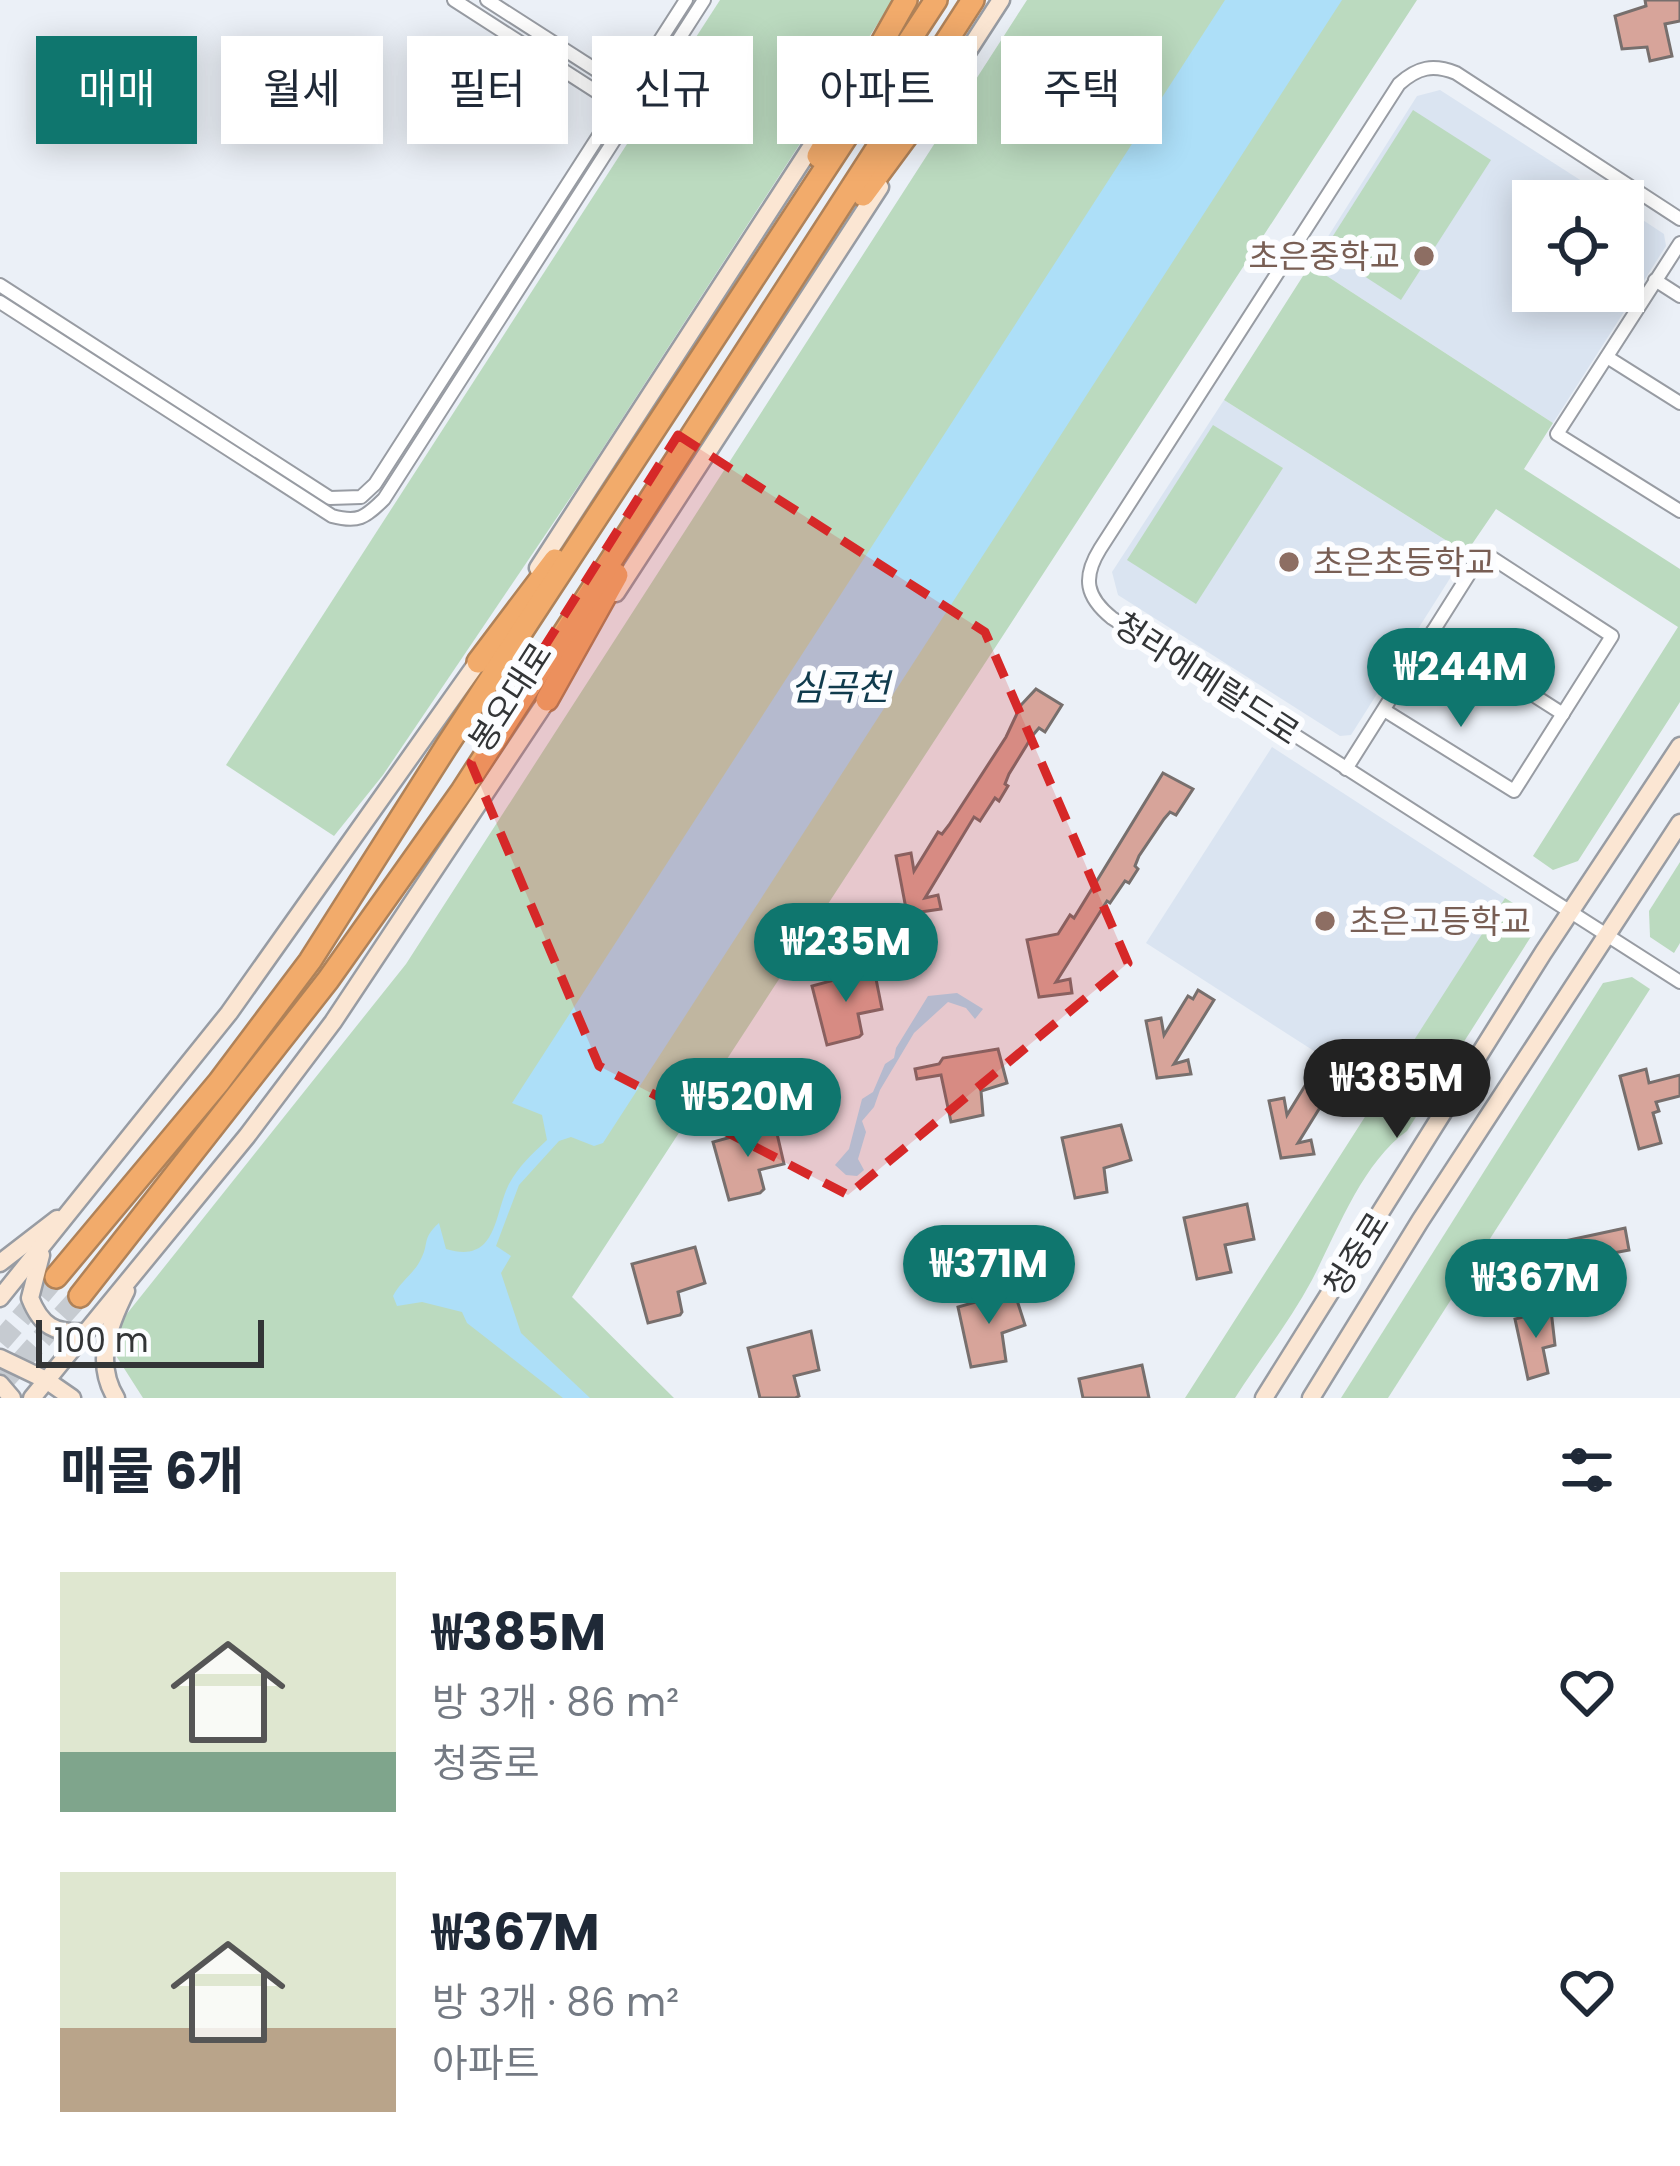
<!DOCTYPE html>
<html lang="ko">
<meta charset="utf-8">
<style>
body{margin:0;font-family:Poppins,"Noto Sans KR",sans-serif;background:#f6f6f7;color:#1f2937;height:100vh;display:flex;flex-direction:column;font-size:45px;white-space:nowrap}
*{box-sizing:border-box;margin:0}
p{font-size:39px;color:#747a83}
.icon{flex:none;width:66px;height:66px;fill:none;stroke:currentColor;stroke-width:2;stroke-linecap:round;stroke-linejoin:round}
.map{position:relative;height:1398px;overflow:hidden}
.side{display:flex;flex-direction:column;background:#fff;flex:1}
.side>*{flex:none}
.top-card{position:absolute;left:36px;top:36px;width:1608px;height:108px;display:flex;gap:24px}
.controls{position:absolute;left:1512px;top:180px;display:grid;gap:24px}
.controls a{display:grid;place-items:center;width:132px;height:132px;border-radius:0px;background:#fff;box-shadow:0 6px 30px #0003;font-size:60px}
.scale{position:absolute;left:36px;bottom:30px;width:228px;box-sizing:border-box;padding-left:12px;border:6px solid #333537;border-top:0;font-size:33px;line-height:42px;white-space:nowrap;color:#333537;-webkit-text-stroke:9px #fcfdff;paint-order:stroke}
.price{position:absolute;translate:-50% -102px;padding:0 27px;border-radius:42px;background:#0f766e;color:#fff;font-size:39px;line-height:78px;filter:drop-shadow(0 3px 6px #0008)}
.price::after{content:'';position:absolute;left:50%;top:72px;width:36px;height:27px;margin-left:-18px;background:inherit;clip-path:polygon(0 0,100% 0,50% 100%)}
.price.selected{background:#222;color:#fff}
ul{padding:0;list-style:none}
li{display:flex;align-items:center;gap:36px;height:300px;padding:0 60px}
li span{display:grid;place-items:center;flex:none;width:336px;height:240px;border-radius:0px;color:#555}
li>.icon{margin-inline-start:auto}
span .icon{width:144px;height:144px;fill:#fffc;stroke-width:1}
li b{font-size:51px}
h2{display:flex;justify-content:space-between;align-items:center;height:144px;padding:0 60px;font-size:51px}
.pill{padding:0 42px;border-radius:0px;background:#fff;box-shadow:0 6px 30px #0003;font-size:42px;line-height:108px}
.pill.selected{background:#0f766e;color:#fff}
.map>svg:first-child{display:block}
.built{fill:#dae4f1}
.green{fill:#bbdabf}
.water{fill:#addff8}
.building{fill:#d7a49a;stroke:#776f6d;stroke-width:3}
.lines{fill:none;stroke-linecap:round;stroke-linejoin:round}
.highway-tunnel{stroke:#c6cbd1;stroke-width:21;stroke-dasharray:21 10;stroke-linecap:butt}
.street-casing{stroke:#989ca3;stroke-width:16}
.secondary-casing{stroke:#989ca3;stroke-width:21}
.highway-casing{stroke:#af8259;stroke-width:26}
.street{stroke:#fff;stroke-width:12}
.secondary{stroke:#fbe6d3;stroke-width:16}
.highway{stroke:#f2ab6b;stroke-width:21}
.marked{fill:#d62828;fill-opacity:0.2;stroke:#d62828;stroke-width:9;stroke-dasharray:24 15;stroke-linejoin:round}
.education-dot{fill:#8d6e63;stroke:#fcfdff;stroke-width:4.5}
.labels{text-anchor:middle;stroke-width:12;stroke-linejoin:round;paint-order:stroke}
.education-label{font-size:33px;fill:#785e54;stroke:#fcfdff;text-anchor:start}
.street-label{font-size:33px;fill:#333537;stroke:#fcfdff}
.water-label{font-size:36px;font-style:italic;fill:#103b4d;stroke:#fcfdff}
</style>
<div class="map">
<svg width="1680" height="1398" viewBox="0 0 1680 1398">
<rect width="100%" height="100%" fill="#ebf0f7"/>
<g class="built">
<polygon points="1440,90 1613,201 1533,201 1533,291 1623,291 1623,207 1664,234 1666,246 1553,423 1310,265 1417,96"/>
<polygon points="1224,400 1466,553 1351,735 1340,736 1118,595 1112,572"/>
<polygon points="1272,747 1505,898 1381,1094 1146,943"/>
</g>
<g class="green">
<polygon points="720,0 893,0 585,476 383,775 334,836 226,765"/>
<polygon points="1027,0 1417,0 572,1297 674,1398 143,1398 106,1340 406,964"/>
<polygon points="1413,110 1491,160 1401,300 1324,250"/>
<polygon points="1310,265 1553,423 1524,469 1680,569 1680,702 1578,861 1553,870 1533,856 1678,627 1496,509 1466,553 1224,400"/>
<polygon points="1213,425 1283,468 1196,604 1127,560"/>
<polygon points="1680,862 1680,943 1674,953 1650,937 1649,911"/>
<path d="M1505 898 1526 911 1532 935 1407 1131C1362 1163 1337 1232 1312 1280 1290 1321 1260 1359 1235 1398H1185Z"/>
<polygon points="1632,977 1650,989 1388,1398 1341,1398 1603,983"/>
</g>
<g class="water">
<path d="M1225 0H1342L603 1143 594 1146 571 1137 559 1141 519 1185 496 1246 511 1256 501 1273 521 1333 590 1398H563L467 1323 462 1312 422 1302 397 1306 393 1296C400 1282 414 1273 420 1261 430 1243 421 1239 439 1223L446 1249C498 1265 494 1213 509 1184 519 1166 532 1154 547 1140L542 1115 512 1103Z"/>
<polygon points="957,993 983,1009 975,1019 966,1008 948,1002 914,1033 880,1090 874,1107 862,1121 866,1132 858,1159 864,1170 857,1176 846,1175 835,1165 849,1149 862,1099 873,1092 885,1064 894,1058 896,1048 928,996"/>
</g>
<g class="building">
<polygon points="1645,0 1680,0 1680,21 1665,24 1672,56 1650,61 1647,47 1622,49 1615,16 1646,6"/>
<polygon points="1036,689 1062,705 1045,732 1039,728 1033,735 1009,774 1005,784 1008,786 999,801 995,798 980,821 974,817 925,898 938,895 941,909 907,914 896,856 911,853 914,871 938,832 942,834 949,825 1006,737 1021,705"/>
<polygon points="1163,773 1193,789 1176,815 1170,812 1164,819 1139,856 1135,866 1138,869 1129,883 1125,881 1110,903 1107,901 1056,982 1070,979 1072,993 1039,997 1027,940 1058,934 1070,915 1074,918"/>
<polygon points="874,969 882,1009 858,1014 862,1034 859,1037 827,1045 812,986"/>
<polygon points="1198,990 1214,1000 1174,1064 1188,1060 1191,1074 1157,1078 1146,1021 1161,1018 1164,1035 1188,996 1193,999"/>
<polygon points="998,1049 1007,1083 981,1091 983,1115 951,1122 941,1075 917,1079 915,1069 939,1064 943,1058"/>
<polygon points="1646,1069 1649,1083 1680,1075 1680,1096 1656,1102 1659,1111 1653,1113 1661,1143 1639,1149 1620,1076"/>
<polygon points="1322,1070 1337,1080 1298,1143 1311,1140 1314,1154 1281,1158 1269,1101 1284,1098 1287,1115 1311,1076 1316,1079"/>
<polygon points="775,1125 784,1164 759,1170 764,1189 760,1193 729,1200 713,1142"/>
<polygon points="1121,1125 1131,1160 1104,1168 1107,1192 1075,1198 1062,1138"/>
<polygon points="1247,1204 1254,1239 1225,1245 1231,1272 1197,1279 1184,1218"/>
<polygon points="1625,1228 1629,1250 1603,1255 1605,1267 1572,1278 1565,1241"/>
<polygon points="695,1247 705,1283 678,1292 682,1312 680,1315 648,1323 632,1264"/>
<polygon points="1014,1291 1025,1325 1002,1333 1006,1361 971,1367 958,1307"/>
<polygon points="1551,1310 1555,1345 1543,1348 1548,1373 1528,1379 1515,1319"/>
<polygon points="811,1331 819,1370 794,1376 799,1396 795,1398 760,1398 748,1348"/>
<polygon points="1142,1365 1149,1398 1083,1398 1079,1379"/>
</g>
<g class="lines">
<g class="highway-tunnel">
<polyline points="0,1342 56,1277"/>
<polyline points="0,1385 80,1296"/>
</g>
<g class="street-casing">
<g id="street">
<polyline points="454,0 625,110"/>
<polyline points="487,0 635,95"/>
<path d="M1680 219 1456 73C1433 64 1418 67 1399 84L1100 549C1082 578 1086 597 1112 618L1680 982"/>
<polyline points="1680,243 1557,434 1680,511"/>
<polyline points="1655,280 1680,296"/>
<polyline points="0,285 330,498 361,497 375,484 686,0"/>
<path d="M0 302 332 516C358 523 365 518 384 499L704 0"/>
<polyline points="1607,357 1680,403"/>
<polyline points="1433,631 1563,714"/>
<polyline points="1346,769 1483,552 1612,636 1514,791 1384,710"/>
</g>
</g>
<g class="secondary-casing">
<g id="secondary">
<polyline points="946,85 1001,0"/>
<polyline points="538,568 824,127"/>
<polyline points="616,593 880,187"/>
<path d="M41 1255 30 1298C41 1326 55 1334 85 1332"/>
<polyline points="0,1263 57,1219"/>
<polyline points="0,1298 229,1013 482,656"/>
<polyline points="0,1358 46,1380 72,1398"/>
<polyline points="0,1384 12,1398"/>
<polyline points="32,1398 247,1136 333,1022 553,691"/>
<path d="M116 1398C94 1363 109 1325 126 1291"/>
<polyline points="1264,1398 1543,953 1680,746"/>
<polyline points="1311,1398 1420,1221 1680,823"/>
</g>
</g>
<g class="highway-casing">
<g id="highway">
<polyline points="818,156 906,0"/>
<polyline points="863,195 951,76"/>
<polyline points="478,662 555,560"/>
<polyline points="547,700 617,575"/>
<polyline points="56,1277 219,1082 310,961 446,747 936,0"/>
<polyline points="80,1296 328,980 462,791 973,0"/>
</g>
</g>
<use href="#street" class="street"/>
<use href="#secondary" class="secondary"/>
<use href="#highway" class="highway"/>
</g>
<path class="marked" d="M678 435 985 632 1128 963 848 1195 599 1066 471 763Z"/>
<g class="education-dot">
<circle cx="1424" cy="256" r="12"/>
<circle cx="1289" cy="562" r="12"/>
<circle cx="1325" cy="921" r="12"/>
</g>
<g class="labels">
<g class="education-label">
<text x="1400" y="268" text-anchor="end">초은중학교</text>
<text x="1313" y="574">초은초등학교</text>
<text x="1349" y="933">초은고등학교</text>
</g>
<g class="street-label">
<text transform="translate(1207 678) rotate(33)" y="12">청라에메랄드로</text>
<text transform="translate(510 697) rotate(-57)" y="12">봉오대로</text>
<text transform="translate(1356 1254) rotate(-58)" y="12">청중로</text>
</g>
<g class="water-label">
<text x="840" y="700">심곡천</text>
</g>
</g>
</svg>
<div class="controls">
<a><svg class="icon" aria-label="locate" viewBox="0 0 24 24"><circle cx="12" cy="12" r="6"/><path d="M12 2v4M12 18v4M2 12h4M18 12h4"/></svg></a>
</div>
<div class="scale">100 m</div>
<b class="price" style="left:1461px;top:730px">₩244M</b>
<b class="price" style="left:846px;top:1005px">₩235M</b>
<b class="price selected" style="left:1397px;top:1141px">₩385M</b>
<b class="price" style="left:748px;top:1160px">₩520M</b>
<b class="price" style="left:989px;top:1327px">₩371M</b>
<b class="price" style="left:1536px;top:1341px">₩367M</b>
<div class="top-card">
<a class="pill selected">매매</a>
<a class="pill">월세</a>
<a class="pill">필터</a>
<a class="pill">신규</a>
<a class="pill">아파트</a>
<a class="pill">주택</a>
</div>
</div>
<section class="side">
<h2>매물 6개<svg class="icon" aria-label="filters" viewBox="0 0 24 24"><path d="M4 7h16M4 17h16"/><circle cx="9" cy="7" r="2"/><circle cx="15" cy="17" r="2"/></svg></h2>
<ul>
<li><span style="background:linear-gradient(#dfe7d0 75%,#7fa58c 0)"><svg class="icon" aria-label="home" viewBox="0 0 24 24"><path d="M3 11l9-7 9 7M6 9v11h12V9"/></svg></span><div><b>₩385M</b><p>방 3개 · 86 m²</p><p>청중로</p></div><svg class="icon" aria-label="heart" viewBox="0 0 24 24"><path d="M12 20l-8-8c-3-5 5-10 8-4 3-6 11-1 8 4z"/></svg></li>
<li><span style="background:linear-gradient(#dfe7d0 65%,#b9a48a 0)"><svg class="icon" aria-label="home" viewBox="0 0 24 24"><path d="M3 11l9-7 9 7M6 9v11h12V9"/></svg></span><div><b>₩367M</b><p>방 3개 · 86 m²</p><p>아파트</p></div><svg class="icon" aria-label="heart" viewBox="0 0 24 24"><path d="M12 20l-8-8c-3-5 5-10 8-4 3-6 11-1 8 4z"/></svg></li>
</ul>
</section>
